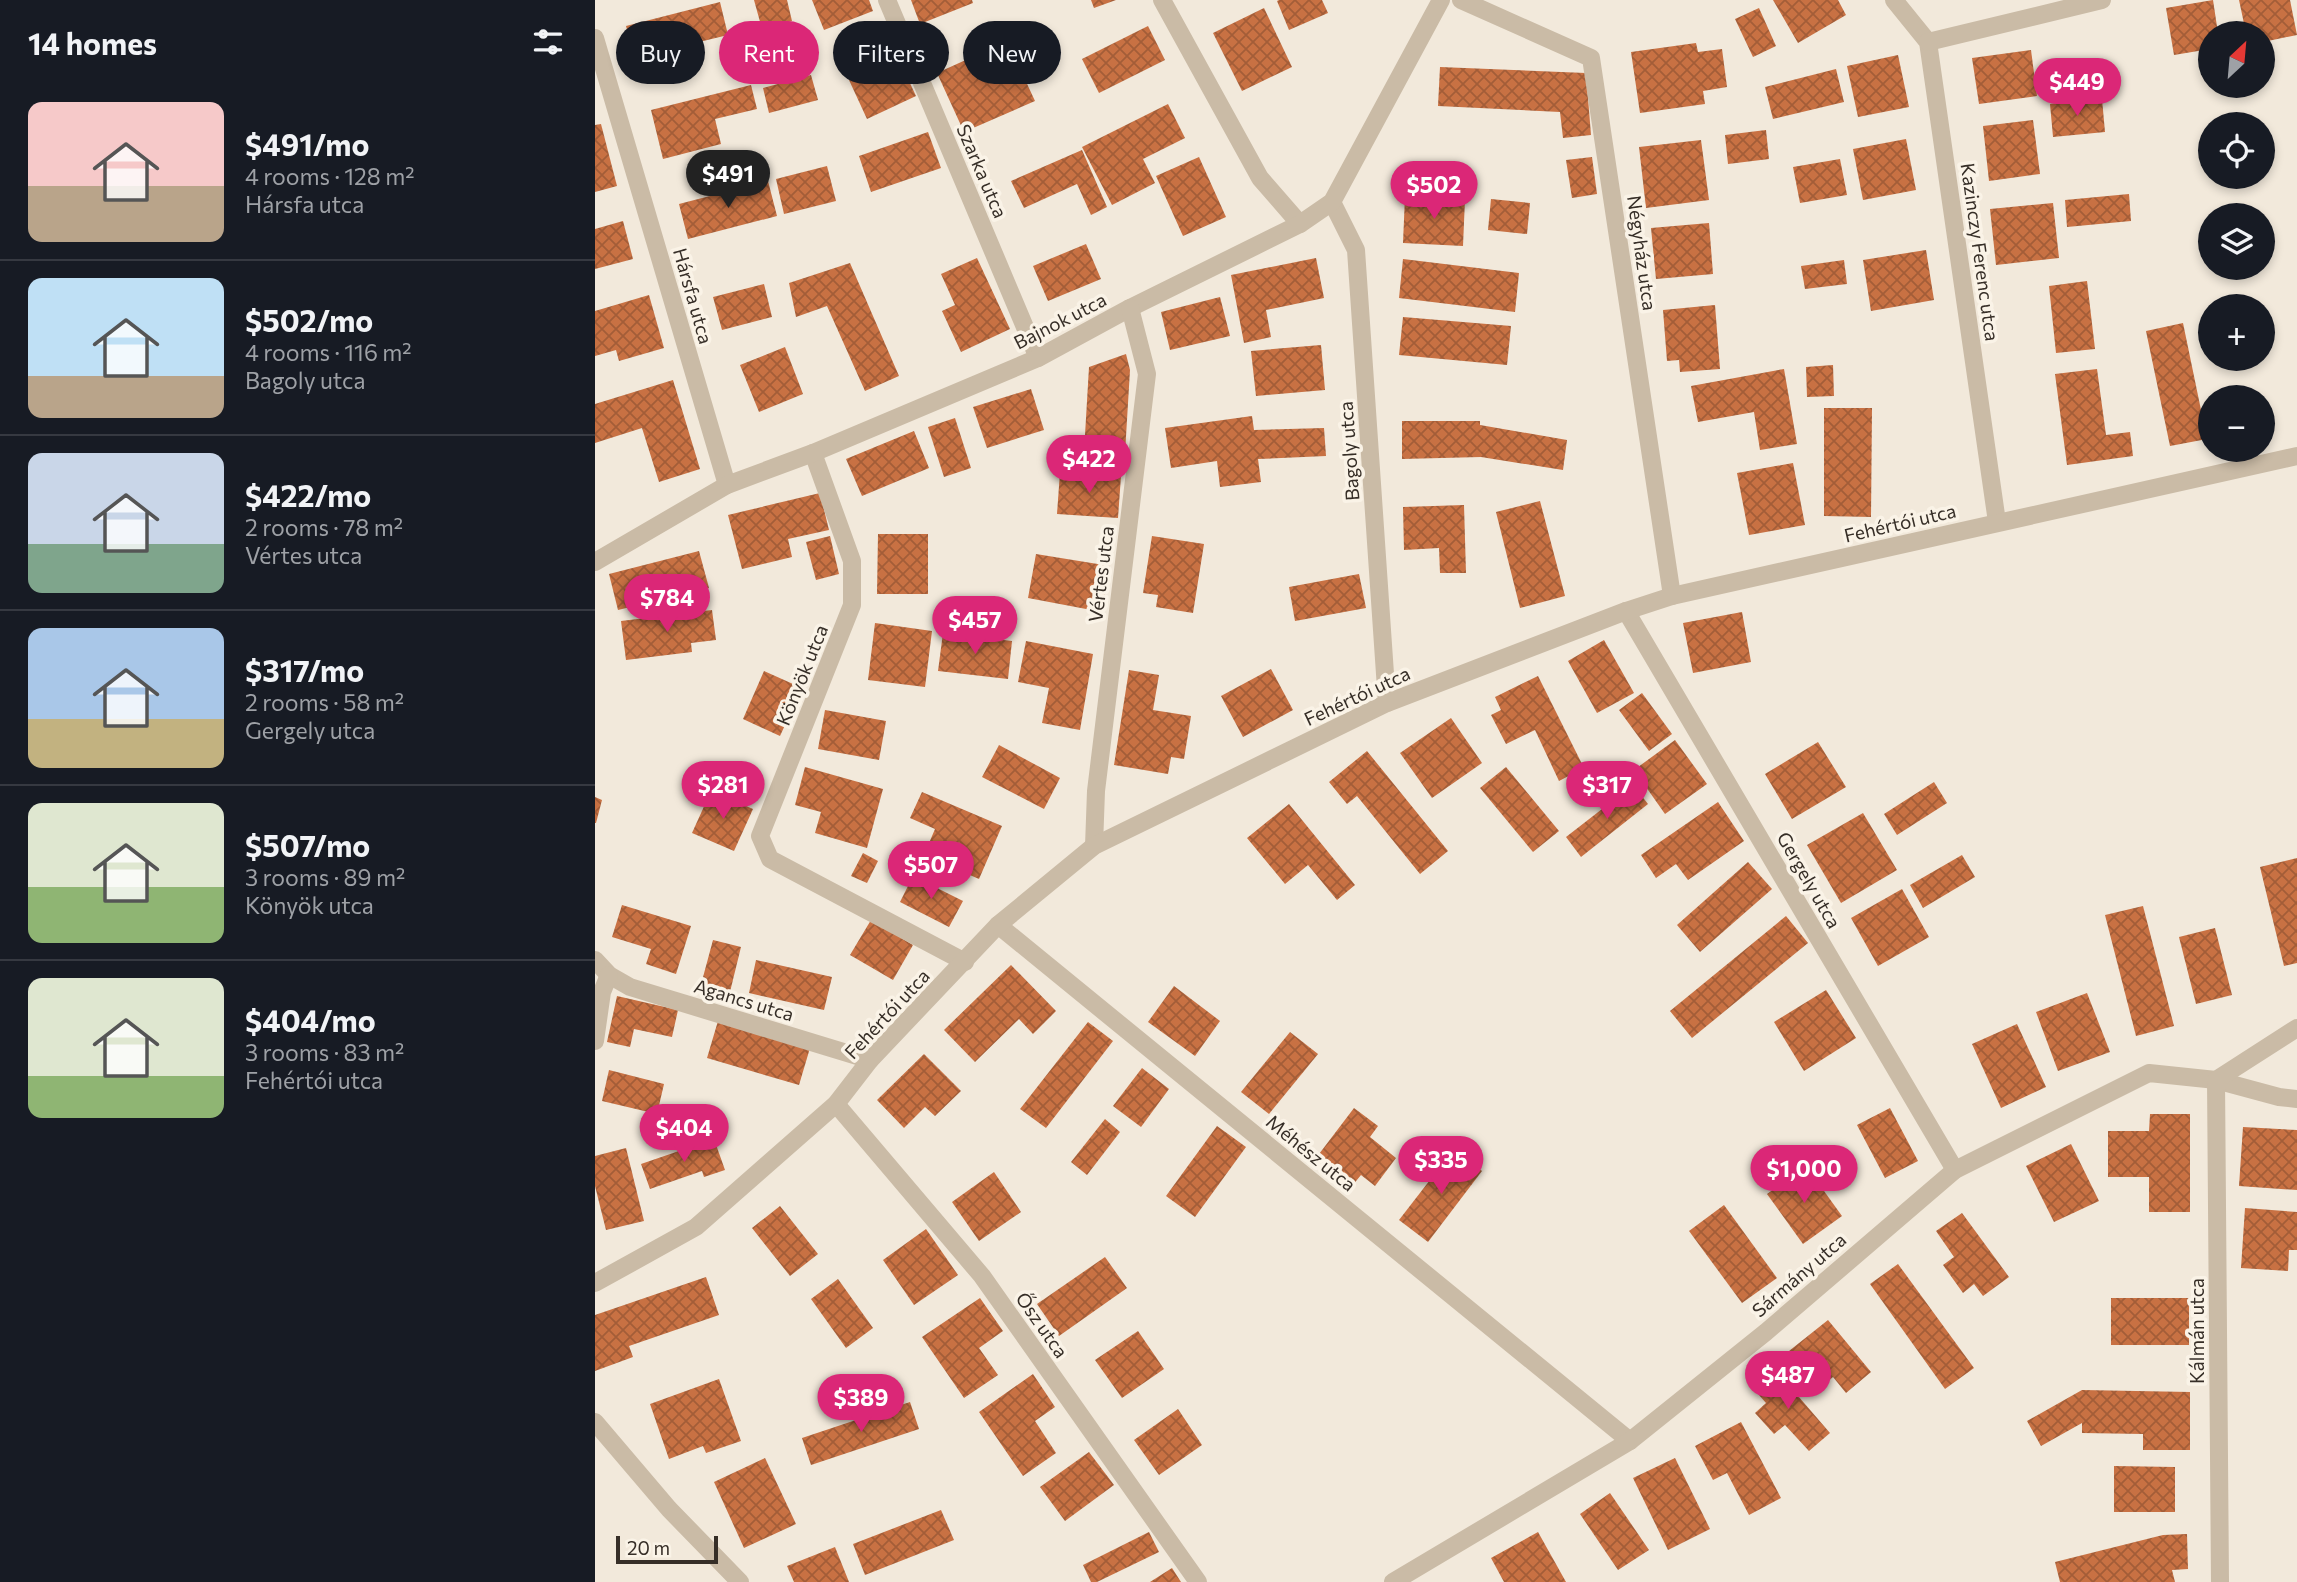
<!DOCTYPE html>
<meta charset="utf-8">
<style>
body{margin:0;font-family:Commissioner,sans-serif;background:#242831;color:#f1f3f6;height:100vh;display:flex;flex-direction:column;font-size:26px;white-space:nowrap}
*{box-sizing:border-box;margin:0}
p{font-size:23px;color:#9ea1a6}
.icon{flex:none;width:38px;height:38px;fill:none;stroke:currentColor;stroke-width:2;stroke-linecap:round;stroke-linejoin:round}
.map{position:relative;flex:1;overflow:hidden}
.details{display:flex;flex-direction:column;background:#171b24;width:595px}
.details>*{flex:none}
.guide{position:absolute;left:21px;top:21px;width:665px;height:63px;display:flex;gap:14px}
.needle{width:46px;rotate:26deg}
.controls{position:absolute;left:1603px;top:21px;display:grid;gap:14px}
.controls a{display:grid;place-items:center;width:77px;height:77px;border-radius:50%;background:#171b24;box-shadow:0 4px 10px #0003;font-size:35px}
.scale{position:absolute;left:21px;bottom:18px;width:102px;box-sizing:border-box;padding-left:7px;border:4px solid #362e27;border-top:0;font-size:19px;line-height:24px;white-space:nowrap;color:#362e27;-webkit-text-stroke:5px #faf3e7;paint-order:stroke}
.price{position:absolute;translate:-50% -60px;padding:0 16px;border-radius:24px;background:#db2777;color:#fff;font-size:23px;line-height:46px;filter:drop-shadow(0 2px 4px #0008)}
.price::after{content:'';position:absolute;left:50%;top:42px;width:21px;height:16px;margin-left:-10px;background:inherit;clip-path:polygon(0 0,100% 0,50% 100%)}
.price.selected{background:#222;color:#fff}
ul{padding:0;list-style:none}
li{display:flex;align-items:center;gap:21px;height:175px;padding:0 28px}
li+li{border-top:2px solid #363941}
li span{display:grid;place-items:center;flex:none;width:196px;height:140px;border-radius:14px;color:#555}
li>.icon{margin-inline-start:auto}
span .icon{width:84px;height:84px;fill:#fffc;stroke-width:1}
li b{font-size:30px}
h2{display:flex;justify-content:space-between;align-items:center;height:84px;padding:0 28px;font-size:30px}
.tag{padding:0 24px;border-radius:32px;background:#171b24;box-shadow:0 4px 10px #0003;font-size:24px;line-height:63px}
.tag.selected{background:#db2777;color:#fff}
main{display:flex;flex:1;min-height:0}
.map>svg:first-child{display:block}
.building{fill:url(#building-cross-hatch)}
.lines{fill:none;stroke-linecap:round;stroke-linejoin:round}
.street{stroke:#cabba6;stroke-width:18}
.labels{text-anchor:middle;stroke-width:7;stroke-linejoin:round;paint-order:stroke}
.street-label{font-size:19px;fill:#362e27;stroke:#faf3e7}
</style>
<main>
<section class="details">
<h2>14 homes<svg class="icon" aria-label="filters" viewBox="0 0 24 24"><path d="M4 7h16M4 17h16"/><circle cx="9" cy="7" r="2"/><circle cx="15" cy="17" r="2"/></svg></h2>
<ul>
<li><span style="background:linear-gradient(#f6c9c9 60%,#b9a48a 0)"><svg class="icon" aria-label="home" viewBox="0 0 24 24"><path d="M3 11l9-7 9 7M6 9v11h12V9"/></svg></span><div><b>$491/mo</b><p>4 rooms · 128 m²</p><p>Hársfa utca</p></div></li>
<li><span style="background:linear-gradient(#bfe0f5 70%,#b9a48a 0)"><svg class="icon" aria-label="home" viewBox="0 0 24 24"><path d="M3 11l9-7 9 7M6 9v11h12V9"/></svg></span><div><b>$502/mo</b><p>4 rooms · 116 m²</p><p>Bagoly utca</p></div></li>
<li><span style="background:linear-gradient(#c9d6e8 65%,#7fa58c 0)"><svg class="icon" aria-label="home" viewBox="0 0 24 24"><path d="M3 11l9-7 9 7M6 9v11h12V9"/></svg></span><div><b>$422/mo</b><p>2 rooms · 78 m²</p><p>Vértes utca</p></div></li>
<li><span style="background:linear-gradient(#a9c7e8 65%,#c2b280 0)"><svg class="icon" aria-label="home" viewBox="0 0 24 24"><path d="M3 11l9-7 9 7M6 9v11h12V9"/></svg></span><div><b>$317/mo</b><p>2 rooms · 58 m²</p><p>Gergely utca</p></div></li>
<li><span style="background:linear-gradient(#dfe7d0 60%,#8fb573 0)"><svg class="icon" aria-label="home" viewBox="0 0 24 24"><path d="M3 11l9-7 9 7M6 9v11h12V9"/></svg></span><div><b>$507/mo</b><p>3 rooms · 89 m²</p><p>Könyök utca</p></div></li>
<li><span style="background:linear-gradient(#dfe7d0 70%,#8fb573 0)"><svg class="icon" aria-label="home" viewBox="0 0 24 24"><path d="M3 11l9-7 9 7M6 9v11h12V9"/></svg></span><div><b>$404/mo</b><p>3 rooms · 83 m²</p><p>Fehértói utca</p></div></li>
</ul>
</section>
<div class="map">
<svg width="1702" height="1582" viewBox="0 0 1702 1582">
<defs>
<pattern id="building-cross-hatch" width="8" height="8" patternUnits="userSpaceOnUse" patternTransform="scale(1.75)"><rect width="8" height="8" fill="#c87143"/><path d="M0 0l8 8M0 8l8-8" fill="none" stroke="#a35d38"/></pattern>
</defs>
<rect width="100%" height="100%" fill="#f2e9db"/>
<g class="building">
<polygon points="159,0 192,0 197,21 167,29"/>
<polygon points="217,0 274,0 278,11 229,30"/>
<polygon points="316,0 377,0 378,3 325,24"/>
<polygon points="496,0 521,0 499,8"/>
<polygon points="684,0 727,0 733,13 694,30 682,1"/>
<polygon points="1178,0 1243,0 1251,15 1203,43"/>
<polygon points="1618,0 1623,33 1615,33 1615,49 1579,55 1571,8"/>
<polygon points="1644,0 1695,0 1702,35 1668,42 1668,33 1651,33"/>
<polygon points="125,2 133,35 100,43 103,52 42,68 31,26"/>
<polygon points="669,8 697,67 647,91 618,33"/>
<polygon points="1164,8 1181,46 1158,57 1140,19"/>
<polygon points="553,26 570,60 504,93 487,59"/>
<polygon points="437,30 452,62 427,73 440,101 369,132 342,73"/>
<polygon points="1101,43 1103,52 1127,49 1132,87 1108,91 1110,104 1045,113 1036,52"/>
<polygon points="297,45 321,96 272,119 248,67"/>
<polygon points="1436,50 1442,96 1384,104 1377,58"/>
<polygon points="1303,55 1314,107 1263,117 1252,66"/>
<polygon points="845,67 991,73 996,135 968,138 965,112 843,106"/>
<polygon points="1241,69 1249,102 1178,119 1170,87"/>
<polygon points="216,75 223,100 174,113 168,88"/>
<polygon points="156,85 162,109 120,119 126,144 68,159 56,110"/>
<polygon points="1507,99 1510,132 1458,137 1455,104"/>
<polygon points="573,104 590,138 548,159 560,183 517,205 487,147"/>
<polygon points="1438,120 1445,174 1394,181 1388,126"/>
<polygon points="6,124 22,186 0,192 0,125"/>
<polygon points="1171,130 1174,159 1133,164 1130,135"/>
<polygon points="333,132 346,168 276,192 264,156"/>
<polygon points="1311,139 1321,190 1268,200 1258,149"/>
<polygon points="1106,140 1114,200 1051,208 1044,147"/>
<polygon points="487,150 512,207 496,215 482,184 429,208 416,181"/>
<polygon points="604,157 631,217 588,236 561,176"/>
<polygon points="997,157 1002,194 977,198 971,160"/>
<polygon points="1245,159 1252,195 1205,203 1198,167"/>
<polygon points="232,166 241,201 189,214 181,179"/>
<polygon points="173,181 182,216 93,239 84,204"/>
<polygon points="1534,194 1536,221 1472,227 1470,200"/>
<polygon points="810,196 870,199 868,246 808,243"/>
<polygon points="896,199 935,203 932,234 893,230"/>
<polygon points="1458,203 1464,258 1401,265 1395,209"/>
<polygon points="28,221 38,259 0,269 0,229"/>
<polygon points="1114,223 1118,274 1061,279 1056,228"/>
<polygon points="491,244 506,279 453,301 438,266"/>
<polygon points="1331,250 1339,300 1276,311 1268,260"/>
<polygon points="382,258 415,329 366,352 347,311 360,305 346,274"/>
<polygon points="721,258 729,298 671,310 676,337 649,343 636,275"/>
<polygon points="808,259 924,273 920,312 804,298"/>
<polygon points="1249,260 1252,284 1210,289 1206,266"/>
<polygon points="255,263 304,376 270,391 232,306 201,317 194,283"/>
<polygon points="1492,281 1500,349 1461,353 1454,286"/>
<polygon points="169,284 177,317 127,330 118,297"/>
<polygon points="54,295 69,348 24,361 21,350 0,356 0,311"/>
<polygon points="625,297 635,336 575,350 566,312"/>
<polygon points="1120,305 1125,369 1085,372 1084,360 1072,361 1068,310"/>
<polygon points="808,317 916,326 912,365 804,355"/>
<polygon points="1588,323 1612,439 1575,446 1551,331"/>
<polygon points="726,345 730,390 661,396 656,351"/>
<polygon points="190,347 208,394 164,412 145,365"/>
<polygon points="531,354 535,370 529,470 495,468 497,435 490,435 494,367"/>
<polygon points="1238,365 1239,396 1212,397 1211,367"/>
<polygon points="1189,369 1202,444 1165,450 1159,412 1103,422 1096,386"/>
<polygon points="1502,369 1511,435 1535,432 1538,456 1472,465 1460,374"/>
<polygon points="78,380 105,469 64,482 47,428 0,443 0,404"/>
<polygon points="436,389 449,430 392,448 378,407"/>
<polygon points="1229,408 1277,408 1276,517 1229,516"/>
<polygon points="657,416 659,430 729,428 731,456 663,459 666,482 625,487 622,461 576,468 570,428"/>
<polygon points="360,418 376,468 349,477 333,427"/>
<polygon points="807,421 885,421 885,425 972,440 968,470 886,457 807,459"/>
<polygon points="319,431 334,468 267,496 251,459"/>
<polygon points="1198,463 1210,525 1154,535 1142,473"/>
<polygon points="465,472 526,476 523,518 462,514"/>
<polygon points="225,493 234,530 193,539 197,557 147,569 133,515"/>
<polygon points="945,501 970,596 925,608 901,512"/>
<polygon points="869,505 871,573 845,573 844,548 809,550 808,507"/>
<polygon points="283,534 333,534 333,594 282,594"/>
<polygon points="235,536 244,574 221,580 211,542"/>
<polygon points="557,536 609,544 598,613 561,607 563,595 548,593"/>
<polygon points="104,551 114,588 23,610 14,574"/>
<polygon points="441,554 515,566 507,612 433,598"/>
<polygon points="764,574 771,608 700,621 694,587"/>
<polygon points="117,610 121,640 96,643 97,652 31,660 26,621"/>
<polygon points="1147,612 1156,662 1098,673 1088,623"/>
<polygon points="280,623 337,631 330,687 273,680"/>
<polygon points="348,633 417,641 413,679 343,671"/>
<polygon points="1009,640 1039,693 1002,713 973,661"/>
<polygon points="431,641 498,654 485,730 447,723 454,688 423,682"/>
<polygon points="676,669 698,710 648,737 626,696"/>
<polygon points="534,670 564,675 558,710 596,716 589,759 576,757 573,774 519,765"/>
<polygon points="169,671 207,688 185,736 148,719"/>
<polygon points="943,676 989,768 964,781 940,730 911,744 896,715 906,710 900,697"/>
<polygon points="1047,693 1077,734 1054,751 1024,710"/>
<polygon points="230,710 291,721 284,760 223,749"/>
<polygon points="856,718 887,763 837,798 805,753"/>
<polygon points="1080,740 1112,784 1070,814 1039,770"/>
<polygon points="1223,742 1251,787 1197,819 1170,774"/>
<polygon points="404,745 465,778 449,809 387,777"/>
<polygon points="772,751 853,851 825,874 762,796 752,804 734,782"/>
<polygon points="210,767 288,789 272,848 220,833 226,812 200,805"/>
<polygon points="911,767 964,831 938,852 885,788"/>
<polygon points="1339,782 1352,803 1302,835 1289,814"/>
<polygon points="1038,785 1053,804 986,857 971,837"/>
<polygon points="116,791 158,809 139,851 97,833"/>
<polygon points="327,792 407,826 384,879 329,855 340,829 315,818"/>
<polygon points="0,797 7,800 1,823 0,823"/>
<polygon points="1123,802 1149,841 1093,880 1081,864 1061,878 1046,855"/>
<polygon points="694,804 760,885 742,900 713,865 690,884 652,838"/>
<polygon points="1268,813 1302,870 1246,903 1212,845"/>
<polygon points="268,853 283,861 272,883 256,876"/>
<polygon points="1367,855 1380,877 1328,908 1315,885"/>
<polygon points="1702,858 1702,963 1689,966 1665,867"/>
<polygon points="1153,862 1177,889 1105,952 1082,925"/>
<polygon points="318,876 368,901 354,927 305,902"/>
<polygon points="1307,889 1334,937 1283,966 1256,918"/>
<polygon points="27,905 96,926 81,974 51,964 56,949 17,937"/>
<polygon points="1548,906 1579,1026 1541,1036 1510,915"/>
<polygon points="1191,916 1213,943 1097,1038 1075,1011"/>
<polygon points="276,920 318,945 298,980 255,955"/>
<polygon points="1620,928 1637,995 1601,1004 1584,937"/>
<polygon points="118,940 146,947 133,1000 104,992"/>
<polygon points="161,960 237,977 229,1010 154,993"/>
<polygon points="416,965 461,1011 438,1034 424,1019 380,1062 349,1030"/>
<polygon points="579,986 625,1021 600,1056 553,1022"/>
<polygon points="1231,990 1261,1038 1209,1071 1179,1022"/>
<polygon points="1492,993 1515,1052 1463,1071 1441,1012"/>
<polygon points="22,996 83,1010 77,1037 39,1029 35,1047 12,1042"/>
<polygon points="123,1021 215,1048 204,1085 112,1058"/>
<polygon points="493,1022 518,1041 451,1128 425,1109"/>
<polygon points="1422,1024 1451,1087 1406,1108 1377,1044"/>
<polygon points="695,1032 723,1054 674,1114 646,1092"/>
<polygon points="329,1054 366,1091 340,1116 330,1107 309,1128 282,1100"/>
<polygon points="547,1068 574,1089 546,1127 518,1106"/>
<polygon points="14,1070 69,1084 62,1114 7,1101"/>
<polygon points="759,1108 783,1126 775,1137 801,1158 780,1186 766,1175 757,1186 721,1158"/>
<polygon points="1295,1108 1323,1161 1290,1178 1262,1125"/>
<polygon points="1555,1114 1595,1114 1595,1212 1554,1212 1554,1177 1513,1177 1513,1131 1554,1131"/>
<polygon points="510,1119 525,1132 492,1175 476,1162"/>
<polygon points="622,1126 651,1147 600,1217 571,1196"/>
<polygon points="1648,1127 1702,1130 1702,1190 1644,1186"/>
<polygon points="119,1139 130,1170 109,1177 107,1171 55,1189 46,1164"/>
<polygon points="1476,1144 1504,1201 1459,1222 1431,1166"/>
<polygon points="31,1148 49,1221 11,1230 0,1186 0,1156"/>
<polygon points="859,1149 887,1171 833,1242 804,1220"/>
<polygon points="1211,1166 1247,1216 1208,1244 1172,1194"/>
<polygon points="399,1172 426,1212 384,1241 357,1202"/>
<polygon points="1129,1205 1182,1278 1147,1303 1094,1231"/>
<polygon points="185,1206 223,1254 195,1276 157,1228"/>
<polygon points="1650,1208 1702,1212 1702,1250 1694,1250 1693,1271 1646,1268"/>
<polygon points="1367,1213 1414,1277 1388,1296 1379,1284 1368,1293 1348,1265 1359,1257 1341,1231"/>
<polygon points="331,1229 363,1275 319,1305 288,1260"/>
<polygon points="510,1257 532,1288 464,1336 442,1304"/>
<polygon points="1303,1264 1379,1368 1350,1389 1275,1284"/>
<polygon points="111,1277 124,1315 34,1346 38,1357 0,1371 0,1315"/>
<polygon points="243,1279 278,1328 251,1348 216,1299"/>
<polygon points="385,1298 408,1331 384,1348 403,1375 369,1398 327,1337"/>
<rect x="1516" y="1298" width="78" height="47"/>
<polygon points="1233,1320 1276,1372 1251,1393 1238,1377 1225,1388 1194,1351"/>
<polygon points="543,1331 569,1369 527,1398 500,1360"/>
<polygon points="1179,1368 1235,1433 1214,1451 1190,1425 1179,1434 1160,1413 1171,1403 1157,1387"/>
<polygon points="438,1374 460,1407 440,1421 461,1453 428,1476 384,1412"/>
<polygon points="124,1379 146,1441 111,1453 108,1446 74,1459 55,1404"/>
<polygon points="1487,1390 1595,1392 1595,1450 1548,1450 1548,1434 1487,1433 1487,1423 1446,1446 1432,1421"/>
<polygon points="315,1402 324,1429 216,1465 207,1438"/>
<polygon points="583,1409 607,1445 564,1475 539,1440"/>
<polygon points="1146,1422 1186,1498 1154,1515 1132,1473 1118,1480 1100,1446"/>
<polygon points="494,1452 519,1485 470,1521 445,1487"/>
<polygon points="170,1458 201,1524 149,1548 119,1482"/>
<polygon points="1080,1458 1115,1529 1073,1550 1038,1478"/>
<polygon points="1519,1466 1580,1467 1580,1512 1519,1512"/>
<polygon points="1015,1493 1054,1550 1023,1570 985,1514"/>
<polygon points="346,1510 359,1540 270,1575 258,1544"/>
<polygon points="554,1532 564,1552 502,1582 496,1582 488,1565"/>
<polygon points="943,1532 971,1582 909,1582 896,1558"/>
<polygon points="1592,1534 1593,1569 1577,1570 1580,1582 1465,1582 1460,1562 1568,1535"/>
<polygon points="240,1547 254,1582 199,1582 192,1566"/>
<polygon points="577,1568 586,1582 555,1582"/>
</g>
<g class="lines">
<g class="street">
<polyline points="292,0 443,358"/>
<polyline points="567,0 665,178 705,224"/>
<polyline points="866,0 996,58 1077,596"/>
<polyline points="1299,0 1333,42 1402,522"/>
<polyline points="0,38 132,485"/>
<polyline points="1333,42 1507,0"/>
<polyline points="737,202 761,250 792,703"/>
<polyline points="218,453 257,561 257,605 165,836 175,859 370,962"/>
<polyline points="0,562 132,485 218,453 443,358 535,308 705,224 737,202 846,0"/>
<polyline points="1031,611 1360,1170"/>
<polyline points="499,846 501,791 552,374 535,308"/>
<polyline points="403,925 1035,1441"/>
<polyline points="0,960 14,975 35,987 275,1060"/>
<polyline points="0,1041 7,992 14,975"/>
<polyline points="241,1104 387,1276 603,1582"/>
<polyline points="0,1283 101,1227 241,1104 275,1060 403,925 499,846 792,703 1031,611 1077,596 1702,456"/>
<polyline points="0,1422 74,1509 145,1582"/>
<polyline points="798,1582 1035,1441 1171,1332 1360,1170 1554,1073 1621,1080 1684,1097 1702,1099"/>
<polyline points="1625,1582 1621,1080 1702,1028"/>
</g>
</g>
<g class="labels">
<g class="street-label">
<text transform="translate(387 171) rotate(67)" y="7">Szarka utca</text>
<text transform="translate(1385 252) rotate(82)" y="7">Kazinczy Ferenc utca</text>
<text transform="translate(1047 253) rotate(82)" y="7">Négyház utca</text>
<text transform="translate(98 296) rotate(74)" y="7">Hársfa utca</text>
<text transform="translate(465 321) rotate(-27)" y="7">Bajnok utca</text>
<text transform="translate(754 451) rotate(-94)" y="7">Bagoly utca</text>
<text transform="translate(1305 523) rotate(-13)" y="7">Fehértói utca</text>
<text transform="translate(506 574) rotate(-83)" y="7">Vértes utca</text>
<text transform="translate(207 675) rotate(-68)" y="7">Könyök utca</text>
<text transform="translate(762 696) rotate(-25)" y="7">Fehértói utca</text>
<text transform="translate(1214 880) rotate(60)" y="7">Gergely utca</text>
<text transform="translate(149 1000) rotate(17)" y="7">Agancs utca</text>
<text transform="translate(292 1014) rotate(-47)" y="7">Fehértói utca</text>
<text transform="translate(716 1153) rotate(39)" y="7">Méhész utca</text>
<text transform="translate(1204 1275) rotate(-41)" y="7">Sármány utca</text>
<text transform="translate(447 1325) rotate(55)" y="7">Ősz utca</text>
<text transform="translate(1602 1331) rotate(-90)" y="7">Kálmán utca</text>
</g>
</g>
</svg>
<div class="controls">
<a><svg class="needle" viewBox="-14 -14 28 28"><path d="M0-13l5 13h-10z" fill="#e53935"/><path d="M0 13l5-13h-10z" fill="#9ea1a6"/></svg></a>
<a><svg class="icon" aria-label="locate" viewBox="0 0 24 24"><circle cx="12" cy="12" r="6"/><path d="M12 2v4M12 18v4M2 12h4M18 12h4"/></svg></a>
<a><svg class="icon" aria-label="layers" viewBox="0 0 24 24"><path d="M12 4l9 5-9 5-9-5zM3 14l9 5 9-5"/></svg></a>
<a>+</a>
<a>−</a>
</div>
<div class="scale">20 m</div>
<b class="price" style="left:1482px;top:118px">$449</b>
<b class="price selected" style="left:133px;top:210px">$491</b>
<b class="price" style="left:839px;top:221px">$502</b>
<b class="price" style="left:494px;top:495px">$422</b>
<b class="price" style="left:72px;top:634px">$784</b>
<b class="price" style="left:380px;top:656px">$457</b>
<b class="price" style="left:128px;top:821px">$281</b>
<b class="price" style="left:1012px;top:821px">$317</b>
<b class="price" style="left:336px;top:901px">$507</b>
<b class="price" style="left:89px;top:1164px">$404</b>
<b class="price" style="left:846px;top:1196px">$335</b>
<b class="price" style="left:1209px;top:1205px">$1,000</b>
<b class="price" style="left:1193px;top:1411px">$487</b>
<b class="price" style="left:266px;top:1434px">$389</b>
<div class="guide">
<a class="tag">Buy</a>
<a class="tag selected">Rent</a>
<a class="tag">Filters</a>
<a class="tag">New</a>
</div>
</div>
</main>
